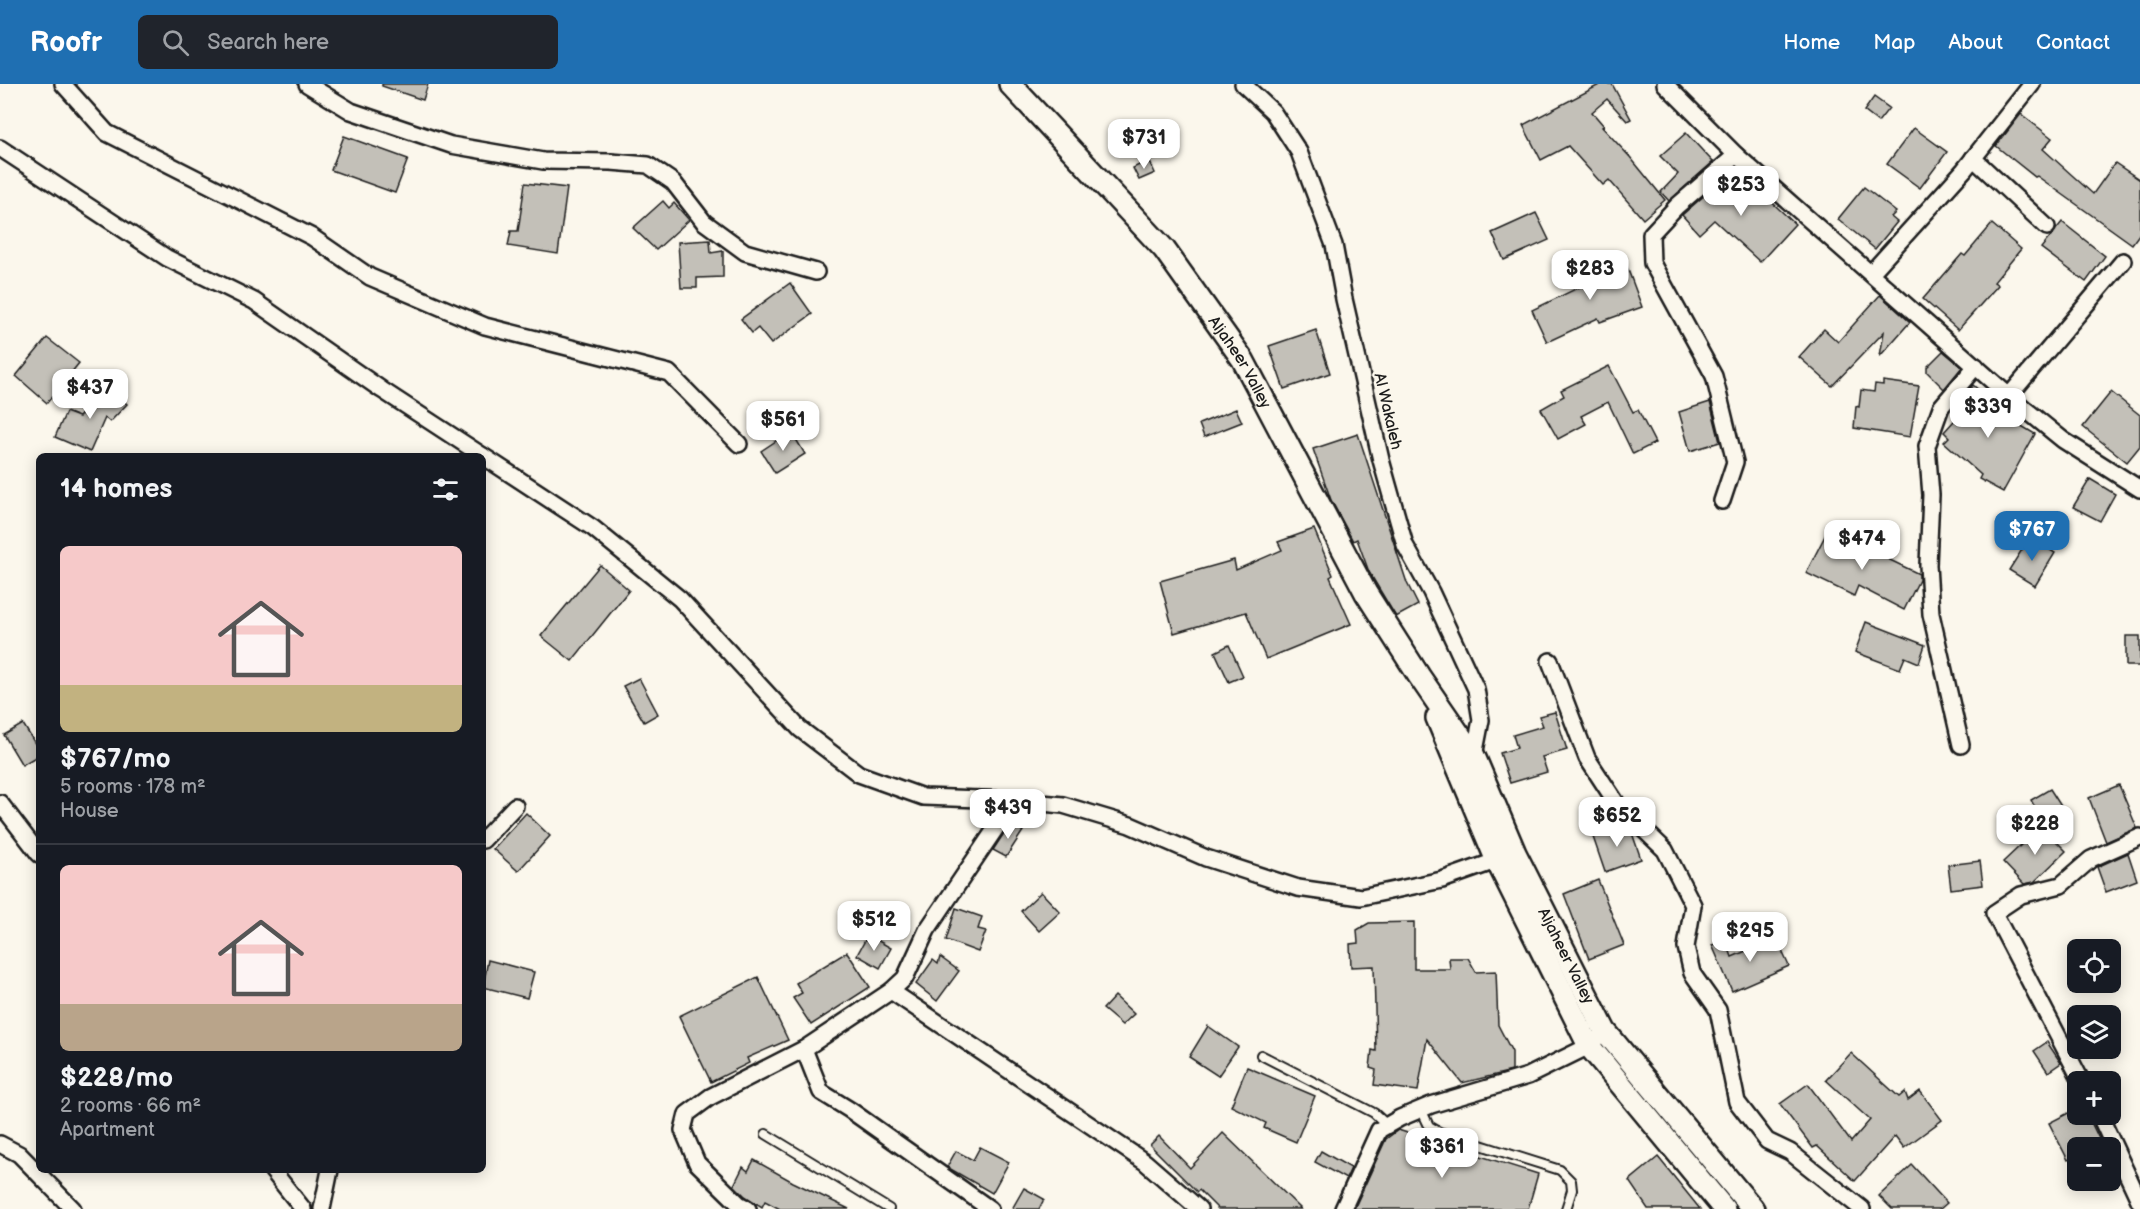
<!DOCTYPE html>
<meta charset="utf-8">
<style>
body{margin:0;font-family:"Balsamiq Sans",sans-serif;background:#20242c;color:#f1f3f6;height:100vh;display:flex;flex-direction:column;font-size:22px;white-space:nowrap}
*{box-sizing:border-box;margin:0}
p{font-size:20px;color:#9ea1a6}
.icon{flex:none;width:33px;height:33px;fill:none;stroke:currentColor;stroke-width:2;stroke-linecap:round;stroke-linejoin:round}
.map{position:relative;flex:1;overflow:hidden}
.panel{position:absolute;left:36px;top:369px;width:450px;height:720px;display:flex;flex-direction:column;background:#171b24;border-radius:9px;box-shadow:0 3px 15px #0003}
.panel>*{flex:none}
.buttons{position:absolute;left:2067px;top:855px;display:grid;gap:12px}
.buttons a{display:grid;place-items:center;width:54px;height:54px;border-radius:9px;background:#171b24;box-shadow:0 3px 15px #0003;font-size:30px}
.price{position:absolute;translate:-50% -51px;padding:0 14px;border-radius:12px;background:#fff;color:#222;font-size:20px;line-height:39px;filter:drop-shadow(0 2px 3px #0008)}
.price::after{content:'';position:absolute;left:50%;top:36px;width:18px;height:14px;margin-left:-9px;background:inherit;clip-path:polygon(0 0,100% 0,50% 100%)}
.price.selected{background:#1f6fb2;color:#fff}
ul{padding:0;list-style:none}
li{display:grid;align-content:center;gap:12px;height:318px;padding:0 24px}
li+li{border-top:2px solid #363941}
li span{display:grid;place-items:center;height:186px;border-radius:9px;color:#555}
li>.icon{margin-inline-start:auto}
span .icon{width:108px;height:108px;fill:#fffc;stroke-width:1}
li b{font-size:26px}
h2{display:flex;justify-content:space-between;align-items:center;height:72px;padding:0 24px;font-size:26px}
header{display:flex;align-items:center;gap:36px;box-sizing:border-box;height:84px;padding:0 30px;background:#1f6fb2;color:#fff}
header strong{font-size:28px}
nav{display:flex;gap:33px;margin-inline-start:auto;font-size:21px}
.search{width:420px;height:54px;background:#20242c;display:flex;align-items:center;gap:15px;box-sizing:border-box;padding:0 21px;border-radius:9px;color:#9ea1a6;font-size:22px}
.map>svg:first-child{display:block}
.building{fill:#c3c0b8;stroke:#1c1c1c;stroke-width:1.5}
.lines{fill:none;stroke-linecap:round;stroke-linejoin:round}
.lane-casing{stroke:#1c1c1c;stroke-width:12}
.street-casing{stroke:#1c1c1c;stroke-width:20}
.secondary-casing{stroke:#1c1c1c;stroke-width:26}
.lane{stroke:#fbf7ec;stroke-width:8}
.street{stroke:#fbf7ec;stroke-width:15}
.secondary{stroke:#fbf7ec;stroke-width:21}
.labels{text-anchor:middle;stroke-width:4.5;stroke-linejoin:round;paint-order:stroke}
.street-label{font-size:16px;fill:#1c1c1c;stroke:#fbf7ec}
</style>
<header>
<strong>Roofr</strong>
<div class="search"><svg class="icon" aria-label="search" viewBox="0 0 24 24"><circle cx="10" cy="10" r="6"/><path d="M15 15l6 6"/></svg>Search here</div>
<nav><a>Home</a><a>Map</a><a>About</a><a>Contact</a></nav>
</header>
<div class="map">
<svg width="2140" height="1125" viewBox="0 0 2140 1125">
<rect width="100%" height="100%" fill="#fbf7ec"/>
<filter id="ink" filterUnits="userSpaceOnUse"><feTurbulence type="fractalNoise" baseFrequency=".0167" numOctaves="2"/><feDisplacementMap in="SourceGraphic" scale="12" xChannelSelector="R" yChannelSelector="G"/><feConvolveMatrix kernelMatrix="1 2 1 2 8 2 1 2 1" color-interpolation-filters="sRGB"/></filter>
<g filter="url(#ink)">
<g class="building">
<polygon points="382,0 428,0 423,16 382,2"/>
<polygon points="1601,0 1612,0 1631,35 1627,37 1607,15 1592,28 1604,42 1602,43 1630,73 1665,116 1643,135 1609,96 1603,101 1568,62 1541,76 1523,41"/>
<polygon points="1874,13 1889,24 1878,38 1864,27"/>
<polygon points="2021,30 2052,54 2043,65 2093,110 2115,79 2140,96 2140,149 2132,160 2037,92 2035,93 1996,62"/>
<polygon points="1914,44 1947,68 1920,104 1887,80"/>
<polygon points="1686,49 1713,78 1669,117 1661,108 1678,90 1660,72"/>
<polygon points="344,52 408,75 395,109 331,86"/>
<polygon points="1149,76 1155,89 1139,96 1133,84"/>
<polygon points="1729,90 1754,117 1762,109 1795,140 1760,178 1714,136 1699,150 1682,131"/>
<polygon points="525,99 567,104 558,170 508,162 511,147 518,147"/>
<polygon points="1864,103 1896,128 1891,133 1897,138 1875,165 1838,135"/>
<polygon points="663,117 669,124 674,119 689,136 656,166 633,144"/>
<polygon points="1536,129 1549,156 1504,176 1492,149"/>
<polygon points="2062,138 2105,172 2086,198 2041,164"/>
<polygon points="1992,140 2021,165 1994,198 1998,201 1958,246 1923,215 1962,170 1965,172"/>
<polygon points="710,156 711,169 723,167 723,193 697,194 697,204 681,204 678,158"/>
<polygon points="1624,175 1642,223 1600,238 1598,234 1547,258 1532,226 1586,200 1582,190"/>
<polygon points="790,199 812,230 771,260 758,244 752,249 741,235"/>
<polygon points="1880,211 1910,238 1880,272 1884,248 1832,302 1799,273 1824,245 1838,258"/>
<polygon points="1316,246 1330,289 1284,305 1269,262"/>
<polygon points="47,254 79,279 47,319 16,292"/>
<polygon points="1943,267 1962,283 1944,305 1927,288 1927,283"/>
<polygon points="1609,282 1633,328 1638,326 1655,359 1633,370 1608,318 1581,332 1586,340 1558,355 1541,325 1564,312 1561,306"/>
<polygon points="1883,297 1919,302 1910,353 1854,344 1856,322 1859,323 1861,306 1874,308 1875,300 1883,301"/>
<polygon points="1973,301 2001,325 1998,328 2035,350 2003,408 1979,395 1981,391 1944,358 1949,353 1944,348 1963,327 1957,323 1959,320 1957,319"/>
<polygon points="107,302 127,320 110,338 105,334 90,368 55,353 66,328 79,333"/>
<polygon points="2111,308 2140,331 2140,362 2127,378 2083,343"/>
<polygon points="1710,318 1720,358 1690,367 1679,328"/>
<polygon points="1236,325 1242,338 1204,353 1199,340"/>
<polygon points="791,347 805,370 775,389 761,367"/>
<polygon points="1358,350 1407,499 1418,521 1396,533 1369,488 1357,455 1353,457 1331,416 1313,365"/>
<polygon points="2090,395 2115,410 2100,437 2073,423"/>
<polygon points="1314,445 1333,491 1330,493 1351,540 1266,575 1246,528 1174,549 1160,497 1234,476 1236,486 1282,466 1278,458"/>
<polygon points="1828,446 1919,490 1919,496 1904,526 1858,502 1854,512 1806,489"/>
<polygon points="2030,453 2055,469 2035,502 2009,486"/>
<polygon points="600,481 629,506 572,577 541,552"/>
<polygon points="1866,538 1925,561 1919,579 1905,573 1900,585 1855,568"/>
<rect x="2126" y="552" width="14" height="30"/>
<polygon points="1229,561 1243,592 1229,598 1215,568"/>
<polygon points="639,594 658,630 644,638 623,602"/>
<polygon points="1555,628 1567,666 1542,673 1547,688 1510,699 1500,669 1517,664 1513,651 1543,642 1539,632"/>
<polygon points="23,640 39,666 39,671 22,681 4,651"/>
<polygon points="2119,701 2137,744 2106,758 2089,714"/>
<polygon points="2050,705 2066,730 2046,743 2031,716"/>
<polygon points="526,729 550,752 518,787 493,765"/>
<polygon points="1010,740 1023,747 1006,773 993,766"/>
<polygon points="1626,742 1631,746 1641,775 1605,788 1593,753"/>
<polygon points="2041,742 2066,767 2034,798 2024,800 2003,778"/>
<polygon points="2128,769 2137,796 2106,808 2097,783"/>
<polygon points="1980,777 1983,801 1951,805 1948,781"/>
<polygon points="1598,796 1624,861 1589,875 1564,810"/>
<polygon points="1041,808 1060,828 1039,847 1021,827"/>
<polygon points="956,824 982,833 978,845 986,847 978,868 946,856"/>
<polygon points="1414,838 1414,885 1450,885 1449,874 1468,874 1476,888 1496,887 1498,941 1512,968 1512,987 1462,999 1427,955 1418,1007 1374,1001 1376,986 1370,984 1372,966 1376,967 1374,882 1351,883 1350,860 1358,859 1357,846 1369,839"/>
<polygon points="868,851 891,864 880,884 857,871"/>
<polygon points="1776,854 1789,882 1732,907 1712,861 1726,856 1732,873"/>
<polygon points="847,868 870,903 811,941 793,914 802,909 796,899"/>
<polygon points="940,873 959,887 937,917 916,900 933,876 938,880"/>
<polygon points="488,876 534,888 527,914 483,903"/>
<polygon points="758,893 788,956 747,974 749,979 711,998 679,932"/>
<polygon points="1115,912 1134,930 1122,941 1103,925"/>
<polygon points="1208,942 1238,963 1218,992 1189,973"/>
<polygon points="2047,958 2061,979 2048,988 2034,967"/>
<polygon points="1851,969 1899,1013 1905,1008 1908,1016 1920,1007 1942,1036 1904,1064 1895,1052 1855,1097 1817,1062 1813,1064 1780,1020 1808,1000 1851,1058 1870,1036 1826,996"/>
<polygon points="1247,983 1315,1012 1296,1058 1264,1044 1266,1039 1231,1022"/>
<polygon points="2078,1024 2078,1030 2087,1030 2101,1059 2093,1064 2078,1064 2078,1071 2068,1076 2049,1039"/>
<polygon points="1398,1046 1538,1090 1528,1125 1354,1125 1386,1055"/>
<polygon points="1223,1049 1301,1125 1218,1125 1199,1106 1197,1108 1150,1061 1159,1052 1190,1084"/>
<polygon points="980,1063 1009,1078 992,1109 947,1083 956,1067 973,1076"/>
<polygon points="1321,1067 1351,1084 1346,1095 1315,1078"/>
<polygon points="1658,1073 1700,1125 1648,1125 1629,1097"/>
<polygon points="754,1076 793,1098 849,1125 780,1125 765,1117 762,1123 745,1112 734,1101 743,1083 748,1087"/>
<polygon points="1912,1081 1947,1119 1940,1125 1892,1125 1879,1112"/>
<polygon points="1024,1104 1044,1115 1039,1125 1012,1125"/>
</g>
<g class="lines">
<g class="lane-casing">
<g id="lane">
<polyline points="1261,971 1374,1029 1387,1041"/>
<polyline points="1421,1025 1429,1042 1439,1048 1560,1086 1571,1097 1572,1106 1566,1125"/>
<polyline points="766,1050 889,1125"/>
</g>
</g>
<g class="street-casing">
<g id="street">
<polyline points="63,0 107,49 312,153 370,193 485,242 669,289 739,360"/>
<polyline points="307,0 351,27 451,61 543,77 611,78 648,81 673,98 704,138 745,168 816,188"/>
<polyline points="1243,0 1273,28 1299,68 1334,161 1344,215 1381,376 1405,461 1431,508 1476,605 1481,636 1474,672"/>
<polyline points="1665,0 1736,71 2009,312 2063,356 2140,405"/>
<polyline points="0,64 167,174 254,217 382,306 483,372"/>
<polyline points="1973,74 2047,143"/>
<polyline points="1871,189 1964,86 2032,0"/>
<polyline points="2009,312 2123,177"/>
<polyline points="483,372 593,444 680,515 800,645 859,690 923,713 1010,716 1063,721 1130,741 1206,774 1298,804 1361,813 1442,796 1504,774"/>
<polyline points="1722,417 1735,378 1714,292 1652,179 1651,150 1677,122 1736,71"/>
<polyline points="1550,577 1587,674 1617,720 1665,766 1693,821 1686,863 1692,889 1718,926 1737,1018 1767,1057 1790,1068 1862,1125"/>
<polyline points="1961,661 1931,530 1928,481 1931,411 1927,362 1941,323 1976,282"/>
<polyline points="0,719 39,770"/>
<polyline points="483,756 515,722"/>
<polyline points="891,907 1145,1078 1199,1125"/>
<polyline points="804,965 821,1008 850,1026 990,1125"/>
<polyline points="2082,998 1994,829 2021,811 2061,801 2091,775 2140,753"/>
<polyline points="2099,1030 2140,1118"/>
<polyline points="0,1060 19,1070 73,1125"/>
<polyline points="272,1086 303,1125"/>
<polyline points="322,1125 330,1086"/>
<polyline points="748,1125 739,1120 697,1079 683,1046 687,1030 710,1013 804,965 891,907 905,894 927,846 1002,735 1010,716"/>
<polyline points="1343,1125 1379,1046 1400,1034 1431,1021 1528,992 1589,962 1596,955"/>
</g>
</g>
<g class="secondary-casing">
<g id="secondary">
<path id="s1" d="M1010 0 1164 165 1243 276 1366 509 1419 592 1474 672 1515 769 1605 947 1753 1125"/>
<polyline points="1437,634 1497,777 1589,962 1724,1125"/>
</g>
</g>
<use href="#lane" class="lane"/>
<use href="#street" class="street"/>
<use href="#secondary" class="secondary"/>
</g>
</g>
<g class="labels">
<g class="street-label">
<text dy="6" stroke="none"><textPath href="#s1" startOffset="362">Aljaheer Valley</textPath></text>
<text transform="translate(1389 327) rotate(77)" y="6">Al Wakaleh</text>
<text dy="6" stroke="none"><textPath href="#s1" startOffset="1041">Aljaheer Valley</textPath></text>
</g>
</g>
</svg>
<div class="buttons">
<a><svg class="icon" aria-label="locate" viewBox="0 0 24 24"><circle cx="12" cy="12" r="6"/><path d="M12 2v4M12 18v4M2 12h4M18 12h4"/></svg></a>
<a><svg class="icon" aria-label="layers" viewBox="0 0 24 24"><path d="M12 4l9 5-9 5-9-5zM3 14l9 5 9-5"/></svg></a>
<a>+</a>
<a>−</a>
</div>
<b class="price" style="left:1144px;top:86px">$731</b>
<b class="price" style="left:1741px;top:133px">$253</b>
<b class="price" style="left:1590px;top:217px">$283</b>
<b class="price" style="left:90px;top:336px">$437</b>
<b class="price" style="left:1988px;top:355px">$339</b>
<b class="price" style="left:783px;top:368px">$561</b>
<b class="price selected" style="left:2032px;top:478px">$767</b>
<b class="price" style="left:1862px;top:487px">$474</b>
<b class="price" style="left:1008px;top:756px">$439</b>
<b class="price" style="left:1617px;top:764px">$652</b>
<b class="price" style="left:2035px;top:772px">$228</b>
<b class="price" style="left:874px;top:868px">$512</b>
<b class="price" style="left:1750px;top:879px">$295</b>
<b class="price" style="left:1442px;top:1095px">$361</b>
<section class="panel">
<h2>14 homes<svg class="icon" aria-label="filters" viewBox="0 0 24 24"><path d="M4 7h16M4 17h16"/><circle cx="9" cy="7" r="2"/><circle cx="15" cy="17" r="2"/></svg></h2>
<ul>
<li><span style="background:linear-gradient(#f6c9c9 75%,#c2b280 0)"><svg class="icon" aria-label="home" viewBox="0 0 24 24"><path d="M3 11l9-7 9 7M6 9v11h12V9"/></svg></span><div><b>$767/mo</b><p>5 rooms · 178 m²</p><p>House</p></div></li>
<li><span style="background:linear-gradient(#f6c9c9 75%,#b9a48a 0)"><svg class="icon" aria-label="home" viewBox="0 0 24 24"><path d="M3 11l9-7 9 7M6 9v11h12V9"/></svg></span><div><b>$228/mo</b><p>2 rooms · 66 m²</p><p>Apartment</p></div></li>
</ul>
</section>
</div>
